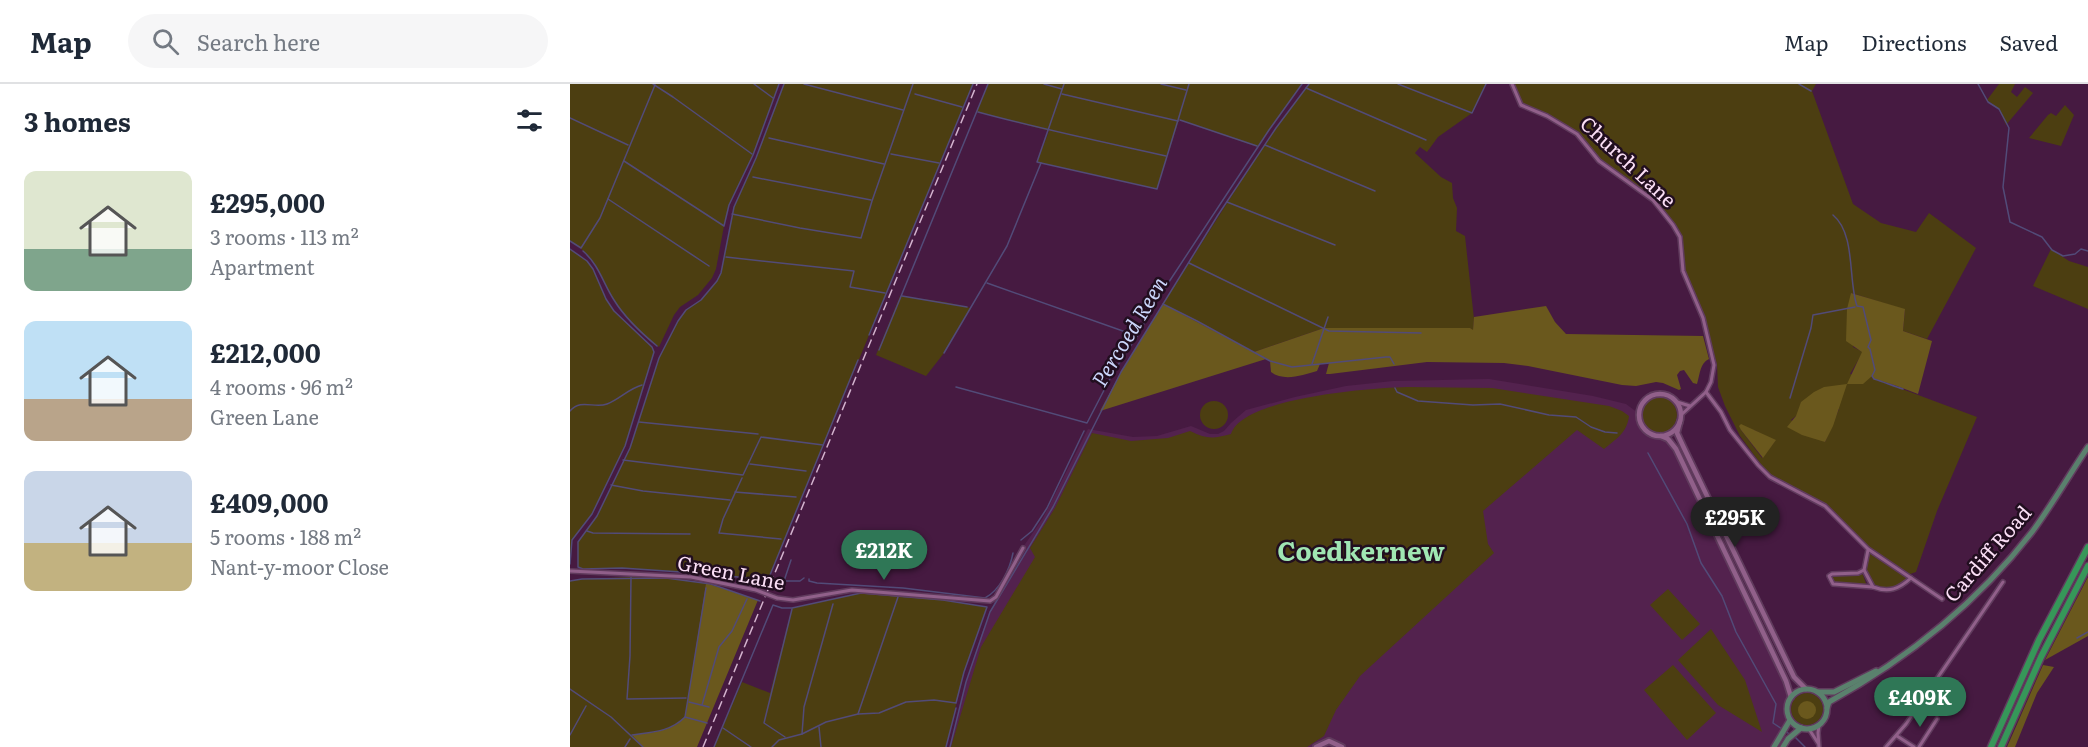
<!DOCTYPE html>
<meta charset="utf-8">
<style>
body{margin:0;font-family:Literata,serif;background:#f6f6f7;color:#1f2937;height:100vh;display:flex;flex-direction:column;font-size:22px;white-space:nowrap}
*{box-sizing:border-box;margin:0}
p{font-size:20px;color:#747a83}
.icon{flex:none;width:33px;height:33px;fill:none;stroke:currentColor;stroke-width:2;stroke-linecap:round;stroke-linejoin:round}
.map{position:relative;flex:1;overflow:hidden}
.details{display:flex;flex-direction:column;background:#fff;width:570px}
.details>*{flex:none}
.price{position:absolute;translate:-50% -51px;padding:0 14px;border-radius:21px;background:#2f7756;color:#fff;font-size:20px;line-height:39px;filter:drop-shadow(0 2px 3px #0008)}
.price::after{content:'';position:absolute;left:50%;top:36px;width:18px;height:14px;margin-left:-9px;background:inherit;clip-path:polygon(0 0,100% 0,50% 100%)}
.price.on{background:#222;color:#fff}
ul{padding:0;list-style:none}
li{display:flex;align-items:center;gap:18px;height:150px;padding:0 24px}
li span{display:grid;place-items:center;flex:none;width:168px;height:120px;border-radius:12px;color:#555}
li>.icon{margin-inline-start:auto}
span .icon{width:72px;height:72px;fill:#fffc;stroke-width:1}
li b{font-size:26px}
h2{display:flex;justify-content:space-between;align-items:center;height:72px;padding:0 24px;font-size:26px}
header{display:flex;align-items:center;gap:36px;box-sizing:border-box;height:84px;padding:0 30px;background:#fff;border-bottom:2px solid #e0e1e3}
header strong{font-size:28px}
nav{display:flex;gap:33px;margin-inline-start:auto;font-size:21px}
.search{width:420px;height:54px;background:#f6f6f7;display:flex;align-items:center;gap:15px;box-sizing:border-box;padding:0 21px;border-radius:33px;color:#747a83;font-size:22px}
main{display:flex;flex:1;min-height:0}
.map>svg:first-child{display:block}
.built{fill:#53224e}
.green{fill:#4c3e11;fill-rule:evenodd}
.forest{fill:#6a581d}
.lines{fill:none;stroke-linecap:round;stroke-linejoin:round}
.stream{stroke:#524b78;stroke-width:1.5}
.street-casing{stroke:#603b5d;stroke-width:6}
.secondary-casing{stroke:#603b5d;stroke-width:8}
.primary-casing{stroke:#603b5d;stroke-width:8}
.highway-casing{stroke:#603b5d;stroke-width:9}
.street{stroke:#91608a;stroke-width:3}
.secondary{stroke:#91608a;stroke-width:4.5}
.primary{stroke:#5a816d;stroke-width:5}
.highway{stroke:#369759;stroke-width:6}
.rail{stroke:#d3b3ce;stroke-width:1.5;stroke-dasharray:9 4.5;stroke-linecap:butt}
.street-bridge-casing{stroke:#603b5d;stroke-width:6;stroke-linecap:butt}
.street-bridge{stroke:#91608a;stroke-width:3}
.labels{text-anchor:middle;stroke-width:5;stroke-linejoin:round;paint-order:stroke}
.street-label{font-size:20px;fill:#fbdff6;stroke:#210e1f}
.water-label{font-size:21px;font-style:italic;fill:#cad5fa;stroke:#210e1f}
.district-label{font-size:26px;font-weight:bold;fill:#a0e6b3;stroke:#210e1f}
</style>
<header>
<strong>Map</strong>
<div class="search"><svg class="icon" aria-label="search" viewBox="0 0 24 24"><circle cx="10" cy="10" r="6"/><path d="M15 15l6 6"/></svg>Search here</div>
<nav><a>Map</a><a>Directions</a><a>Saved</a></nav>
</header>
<main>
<section class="details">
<h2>3 homes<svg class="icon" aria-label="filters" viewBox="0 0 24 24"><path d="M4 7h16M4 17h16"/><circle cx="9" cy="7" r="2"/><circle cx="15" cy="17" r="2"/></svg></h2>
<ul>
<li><span style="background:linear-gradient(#dfe7d0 65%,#7fa58c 0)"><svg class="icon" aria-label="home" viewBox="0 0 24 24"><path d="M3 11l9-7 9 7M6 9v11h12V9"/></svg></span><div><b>£295,000</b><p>3 rooms · 113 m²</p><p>Apartment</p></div></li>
<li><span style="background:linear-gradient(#bfe0f5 65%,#b9a48a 0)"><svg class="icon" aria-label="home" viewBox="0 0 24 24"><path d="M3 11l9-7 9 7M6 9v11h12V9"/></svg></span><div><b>£212,000</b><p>4 rooms · 96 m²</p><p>Green Lane</p></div></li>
<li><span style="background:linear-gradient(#c9d6e8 60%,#c2b280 0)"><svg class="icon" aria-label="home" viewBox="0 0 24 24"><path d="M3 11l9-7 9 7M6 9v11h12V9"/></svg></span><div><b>£409,000</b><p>5 rooms · 188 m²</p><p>Nant-y-moor Close</p></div></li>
</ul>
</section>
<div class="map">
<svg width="1518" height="663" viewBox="0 0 1518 663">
<rect width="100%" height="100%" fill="#461a41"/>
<polygon class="built" points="919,295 1023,312 1056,320 1068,329 1069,337 1074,345 1102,359 1129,410 1221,613 1217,623 1220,636 1204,663 380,663 396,598 413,546 424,521 423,516 439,489 449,469 473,434 518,345 563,353 587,352 621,342 640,350 648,350 654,347 661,339 676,326 725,313 776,302 823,297"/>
<g class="green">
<path d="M0 0H209L183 71 159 121 154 142 146 185 142 194 128 211 110 223 104 231 89 263C71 251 55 234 44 216 28 190 29 175 0 157Z"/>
<polygon points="214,0 403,0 196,500 191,495 111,488 52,484 13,485 8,483 8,458 27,432 60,364 89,274 108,237 116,226 131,216 147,197 151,189 164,123 186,74"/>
<polygon points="418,0 732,0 688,63 609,36 587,105 467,78 479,47 407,28"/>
<polygon points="739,0 916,0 902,29 868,53 857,68 850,63 845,69 871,93 882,99 883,114 887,124 886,147 895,152 904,235 903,247 900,244 754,244 684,268 593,220 694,61"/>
<path d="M942 0H1246L1242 7 1283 120 1311 139 1346 148 1359 129 1406 164 1357 255 1333 247 1335 226 1282 209 1283 263 1293 268 1280 290 1298 294 1302 292 1324 302 1407 333 1367 427 1346 488 1340 490 1295 460 1257 420 1203 393 1193 383 1170 352 1155 322 1148 303 1147 280 1133 234 1113 187 1110 153 1103 141 1083 116 1029 77 1007 50 977 32 951 21ZM1269 325 1255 358 1221 336 1226 332ZM1171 346H1184L1205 357 1192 374Z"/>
<polygon points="1429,0 1445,0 1441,8 1447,13 1455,3 1463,9 1436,41 1429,25 1417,16"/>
<polygon points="1495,21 1504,31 1491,62 1459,54 1478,31 1481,29 1486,32"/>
<polygon points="0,165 17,177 23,185 36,215 44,227 82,263 84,268 55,362 22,430 2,456 0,480"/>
<polygon points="1481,165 1499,177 1518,183 1518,225 1463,202"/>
<polygon points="330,212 375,218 401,224 374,269 356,292 306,271"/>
<path d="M837 303 922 304 1039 322 1052 327 1059 332C1057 349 1046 355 1034 365L1007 346 913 427 918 460 924 469 790 592 766 626 754 652 737 663H381L411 563 465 473 460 464 485 424 522 349 561 357 598 354 620 347C637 355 642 355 661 350 673 313 802 304 837 303Z"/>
<circle cx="1089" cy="331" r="18"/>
<circle cx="644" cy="331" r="14"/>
<path d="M1299 469 1337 494 1336 497C1332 499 1328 503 1324 504 1310 508 1295 498 1295 484 1295 479 1298 473 1299 469Z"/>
<polygon points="1291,489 1293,491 1297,502 1263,499 1261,493 1265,491 1282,492"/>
<path d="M61 493 96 494 136 499 115 633C101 647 83 648 63 651L73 663H0V497L12 495Z"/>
<polygon points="1098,505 1130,540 1112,556 1080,521"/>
<polygon points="291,509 373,516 417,523 394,588 376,663 144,663 172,598 200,609 222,524"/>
<polygon points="1141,545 1175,596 1192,648 1148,621 1108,576"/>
<polygon points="1103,581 1146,629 1117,656 1074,606"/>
<circle cx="1237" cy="625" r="16"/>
</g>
<g class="forest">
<path d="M1281 209 1335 225 1333 247 1362 257 1348 310C1333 304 1319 299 1304 295L1302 292 1293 300H1277L1263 342 1255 358 1232 351 1217 343 1226 332 1231 318 1244 308 1254 303 1277 300 1292 268 1276 257 1277 225Z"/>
<path d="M593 220 684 268 754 244H900L903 246 904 233 976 222 985 238 996 250 1133 252 1139 275C1130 279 1130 290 1127 300L1123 299 1114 286 1110 287 1107 291 1111 305 1109 306 1093 299 1086 298 1066 302 1052 301 958 282 934 279 857 278 760 290H756L759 279 750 280 747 287C733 291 714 298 701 288L700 277 696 275 530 327 551 288Z"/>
<polygon points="1171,340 1206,356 1193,374 1171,346 1169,342"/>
<polygon points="1518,493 1518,552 1475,576"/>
<path d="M136 499 188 516 127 663H73L62 651C82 648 101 648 115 633Z"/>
<polygon points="1473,581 1484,583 1467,609 1445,663 1437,663"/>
<circle cx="1237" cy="626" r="9"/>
</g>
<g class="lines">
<g class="stream">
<polyline points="83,0 103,13 182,70"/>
<polyline points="184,0 203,14"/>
<polyline points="234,0 333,26"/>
<polyline points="474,0 492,5"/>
<polyline points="591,0 616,6"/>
<polyline points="828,0 902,29 916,0"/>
<polyline points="1229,0 1241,7"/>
<polyline points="1408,0 1418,18 1429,25 1439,44 1433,103 1440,138 1472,153 1482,166 1493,172 1505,170 1511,165 1518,167"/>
<polyline points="736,4 856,56"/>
<polyline points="345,10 392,23"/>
<polyline points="492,10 608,37"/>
<path d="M408 28C470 45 533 58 596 72"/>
<polyline points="0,34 58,61"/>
<polyline points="610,36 687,62"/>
<polyline points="199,54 314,80"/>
<polyline points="695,61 805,107"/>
<polyline points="321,70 369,79"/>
<polyline points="54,77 154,142 159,121 183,71 209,0"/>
<polyline points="471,79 587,105 619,0"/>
<polyline points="183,93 301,116"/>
<polyline points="38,115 139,182"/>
<polyline points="657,118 765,161"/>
<polyline points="162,130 230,144 291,154 302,117 343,0"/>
<path d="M1263 131C1286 150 1278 197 1287 222L1293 223 1301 256 1298 263 1300 265 1305 286 1302 292 1304 295C1314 298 1323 302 1333 305"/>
<polyline points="0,157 11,164 30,134 85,1"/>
<polyline points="0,165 17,177 23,185 36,215 44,227 82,263 84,268 55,362 22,430 2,456 0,480"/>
<path d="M13 167C29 181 33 199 44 216 55 234 70 248 87 262"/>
<polyline points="156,173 284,187 280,203 315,209"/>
<polyline points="619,179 759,247 851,249"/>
<polyline points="417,199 567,252"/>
<polyline points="332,212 397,223"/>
<polyline points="593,220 627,237 700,277 722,283 816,273 820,273 824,280"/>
<polyline points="299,251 403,0"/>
<polyline points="309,266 418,0"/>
<polyline points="374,269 437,162 471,79 467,78 494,0"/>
<polyline points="742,280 758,233"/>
<polyline points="386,303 517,339 544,287 567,252 589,213 699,46 732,0"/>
<polyline points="825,304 827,308 848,317 903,321 930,320 979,331 1006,333 1021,343 1035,348 1047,349"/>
<polyline points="1220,314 1241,244 1243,231 1285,223"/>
<path d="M0 327C11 314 24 325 37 320 50 315 58 305 72 301"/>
<polyline points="69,338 188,350"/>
<polyline points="1078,369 1117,440 1131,479 1152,512 1166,548 1206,620 1203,639 1221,651"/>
<polyline points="53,376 173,391 191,353 253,361"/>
<polyline points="180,380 236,387"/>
<polyline points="172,394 153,435 149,449 211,455"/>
<polyline points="41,401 73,407 160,416"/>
<polyline points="165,408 226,413"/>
<polyline points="17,447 23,449 120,450"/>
<polyline points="451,456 462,447 477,424 514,347"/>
<polyline points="221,476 214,497 230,497 234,494"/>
<polyline points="200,491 288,276"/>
<polyline points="61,493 60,572 57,615 116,614"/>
<path d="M239 495V497L247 499 333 504 415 514C430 506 440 485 443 469"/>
<polyline points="0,497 12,495 96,494 141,500 190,517"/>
<polyline points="196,500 191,495 111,488 52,484 13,485 8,483 8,458 27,432 60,364 89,274 108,237 116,226 131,216 147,197 151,189 164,123 186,74 214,0"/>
<polyline points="1507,554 1518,548"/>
<polyline points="0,605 41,633 73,663"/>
<polyline points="119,618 139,623"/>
<polyline points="132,621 149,563 162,547 177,515"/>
<polyline points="288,630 328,513"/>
<polyline points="115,633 137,639"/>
<polyline points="249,643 251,663"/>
<polyline points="153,644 181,663"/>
<polyline points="232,650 234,623 263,520"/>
<polyline points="0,651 16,622"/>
<path d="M62 651C82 648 100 648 115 633L136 504"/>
<polyline points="215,653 194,639 222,525"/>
<polyline points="1225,653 1235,663"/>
<polyline points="55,663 60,655"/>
<polyline points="144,663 203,521 212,524 222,524 291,509 373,516 417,523 394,588 386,619 364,616 336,618 309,629 288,630 256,638 232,650 209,656 202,663"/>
<polyline points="376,663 386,624"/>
<polyline points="380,663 396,598 420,528 483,423 551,288 648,131 706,44 739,0"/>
</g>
<g class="street-casing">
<g id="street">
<polyline points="942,0 951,21 977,32 1007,50 1029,77 1083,116 1103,141 1110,153 1113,187 1133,234 1144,281 1141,298 1136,308 1111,331"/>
<polyline points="1136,308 1151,328 1160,346 1188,381 1200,393 1255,422 1298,465 1372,515"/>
<polyline points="1107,318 1120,322"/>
<path d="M1298 466 1294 486 1303 503C1319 509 1329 505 1341 494"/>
<polyline points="1294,486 1288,489 1262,490 1259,492 1263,500 1303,503"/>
<polyline points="0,487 121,493 186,506"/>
<polyline points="207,514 223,516 282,506 420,517 426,513 453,464"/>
<polyline points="1249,641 1248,649 1249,663"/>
<polyline points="1239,645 1248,659"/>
<polyline points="1327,652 1344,663"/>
<polyline points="1316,663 1336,640 1433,498"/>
<polyline points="1349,663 1367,635"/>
</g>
</g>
<g class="secondary-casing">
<g id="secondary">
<circle cx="1090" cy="331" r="21"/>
<polyline points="1110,337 1107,349 1113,362 1224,593 1236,605"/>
<polyline points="1091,352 1098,355 1106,365 1216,597 1221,613"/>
<polyline points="746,663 759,657 772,663"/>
</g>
</g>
<g class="primary-casing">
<g id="primary">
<circle cx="1237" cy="625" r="20"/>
<polyline points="1248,608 1264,608 1306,587"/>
<path d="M1257 624 1259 618C1337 575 1407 519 1462 448 1482 421 1499 391 1518 363"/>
<polyline points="1204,663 1220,636"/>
<polyline points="1213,663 1218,655 1231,644"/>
</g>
</g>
<g class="highway-casing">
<g id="highway">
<polyline points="1421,663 1469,556 1518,463"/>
<polyline points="1431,663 1471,573 1518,482"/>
</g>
</g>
<use href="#street" class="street"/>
<use href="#secondary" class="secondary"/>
<use href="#primary" class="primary"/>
<use href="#highway" class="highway"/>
<polyline class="rail" points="133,663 407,0"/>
<g class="street-bridge-casing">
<polyline id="street-bridge" points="186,506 207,514"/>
</g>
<use href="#street-bridge" class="street-bridge"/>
</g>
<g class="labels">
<g class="street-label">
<text transform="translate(1058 78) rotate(43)" y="7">Church Lane</text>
<text transform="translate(1418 470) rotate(-49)" y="7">Cardiff Road</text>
<text transform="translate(161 489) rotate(11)" y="7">Green Lane</text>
</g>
<g class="water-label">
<text transform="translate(560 248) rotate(-59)" y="7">Percoed Reen</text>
</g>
<g class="district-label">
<text x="791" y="477">Coedkernew</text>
</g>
</g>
</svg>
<b class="price on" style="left:1165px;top:464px">£295K</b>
<b class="price" style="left:314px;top:497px">£212K</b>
<b class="price" style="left:1350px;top:644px">£409K</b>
</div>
</main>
